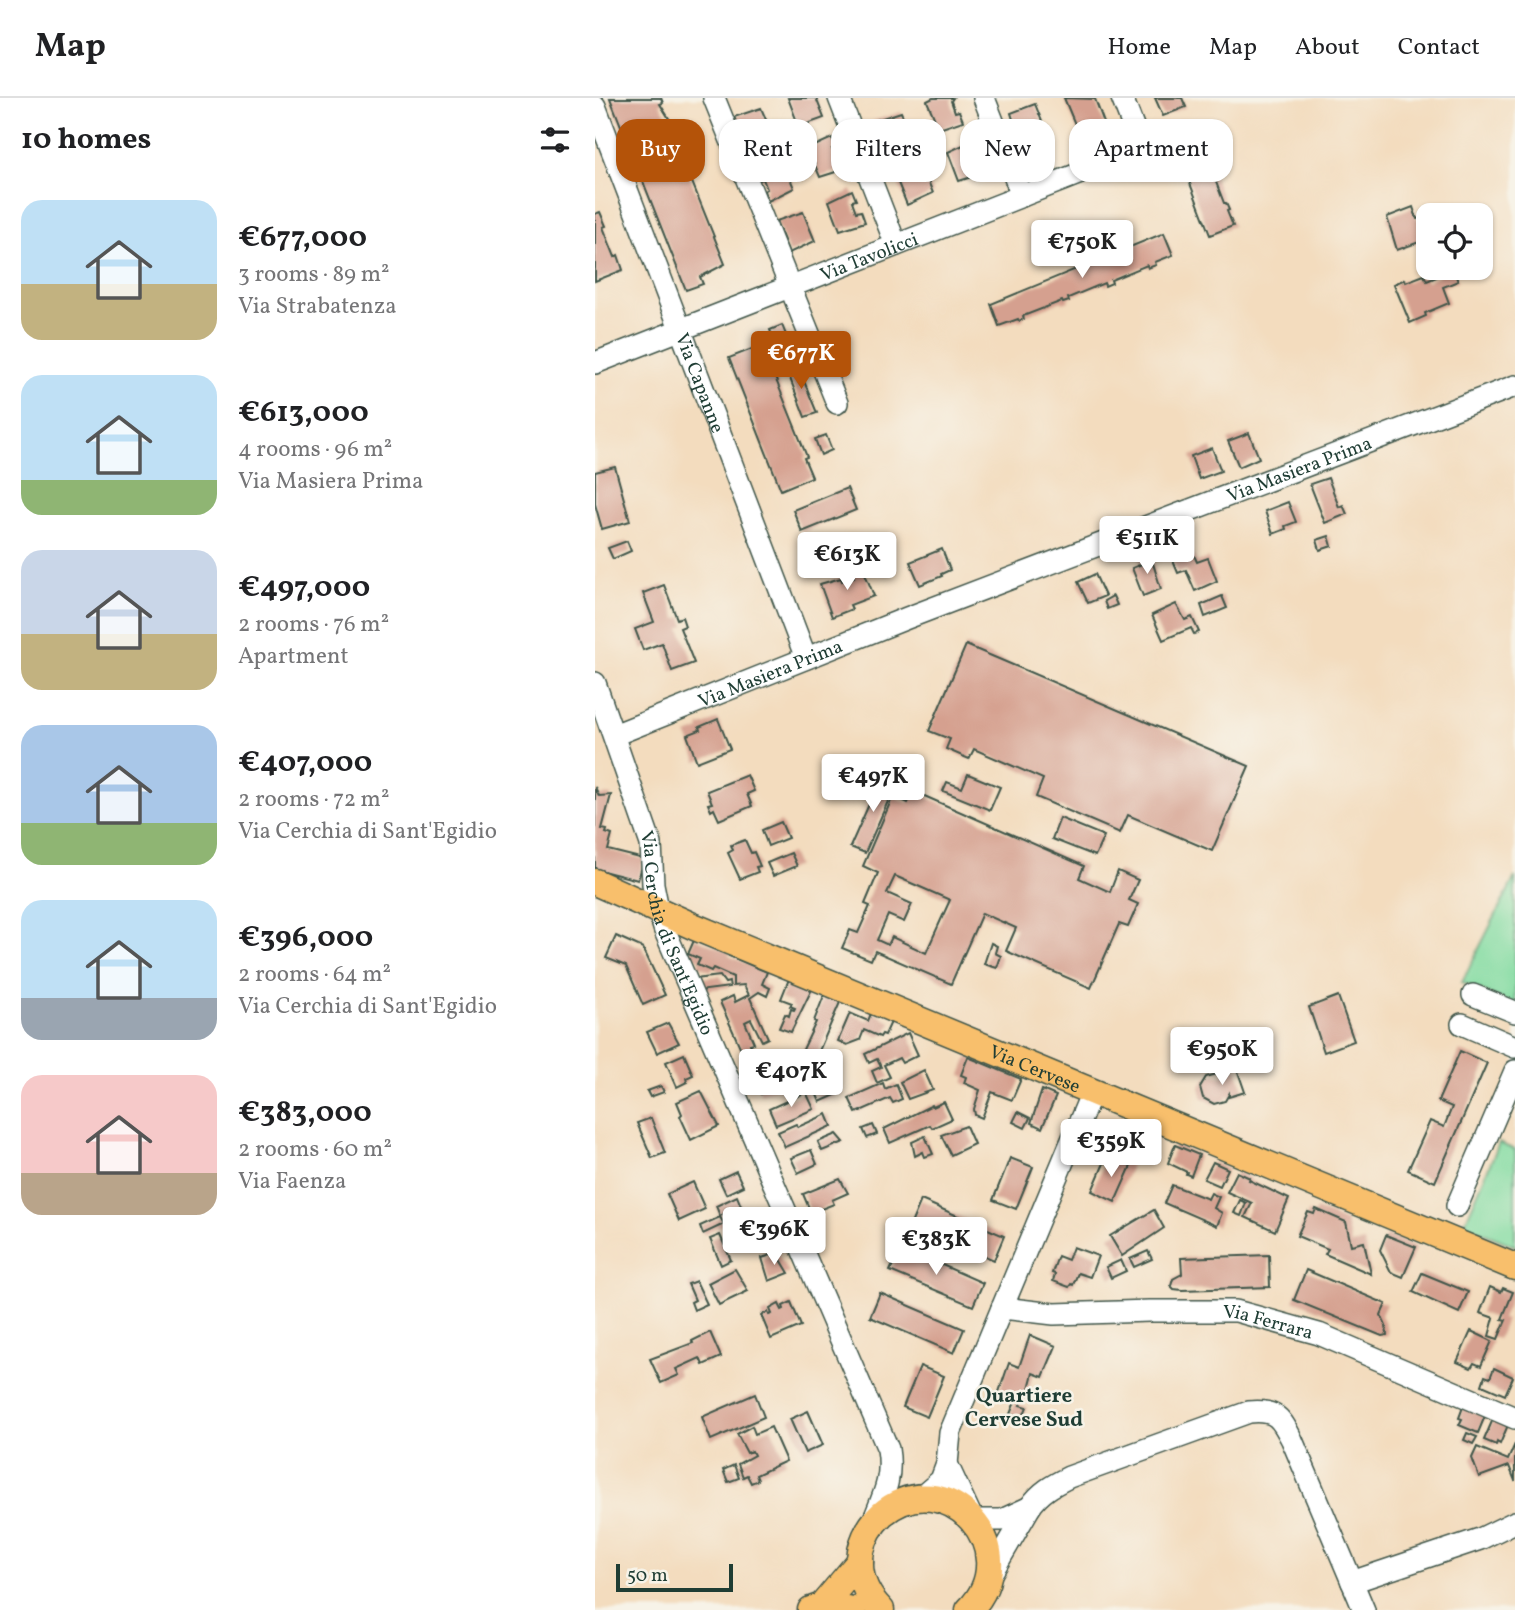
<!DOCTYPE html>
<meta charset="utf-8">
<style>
body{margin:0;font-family:Vollkorn,serif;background:#f2f2f2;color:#202124;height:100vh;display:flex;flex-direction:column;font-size:26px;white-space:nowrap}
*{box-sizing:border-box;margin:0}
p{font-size:23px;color:#757577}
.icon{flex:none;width:38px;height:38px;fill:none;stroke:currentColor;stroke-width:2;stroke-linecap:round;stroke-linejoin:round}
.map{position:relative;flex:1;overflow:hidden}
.sheet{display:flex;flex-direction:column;background:#fff;width:595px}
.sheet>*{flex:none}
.top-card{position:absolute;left:21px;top:21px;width:665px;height:63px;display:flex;gap:14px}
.tools{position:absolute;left:821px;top:105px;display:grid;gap:14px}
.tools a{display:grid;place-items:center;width:77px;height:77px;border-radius:14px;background:#fff;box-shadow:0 2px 5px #0004;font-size:35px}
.scale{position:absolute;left:21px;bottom:18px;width:117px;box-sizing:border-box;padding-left:7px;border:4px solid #1f3d34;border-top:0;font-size:19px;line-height:24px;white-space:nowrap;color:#1f3d34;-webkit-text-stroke:5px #f7f3e8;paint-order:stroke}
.price{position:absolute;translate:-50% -60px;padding:0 16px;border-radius:7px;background:#fff;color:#222;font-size:23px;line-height:46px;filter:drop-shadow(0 2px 4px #0008)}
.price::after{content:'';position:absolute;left:50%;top:42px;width:21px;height:16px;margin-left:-10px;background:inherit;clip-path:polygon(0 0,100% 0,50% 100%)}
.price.active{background:#b45309;color:#fff}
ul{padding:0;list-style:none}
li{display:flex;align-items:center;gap:21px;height:175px;padding:0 21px}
li span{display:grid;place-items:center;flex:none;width:196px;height:140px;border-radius:21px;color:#555}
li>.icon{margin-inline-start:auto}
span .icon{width:84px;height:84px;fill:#fffc;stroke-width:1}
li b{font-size:30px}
h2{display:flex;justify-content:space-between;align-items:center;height:84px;padding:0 21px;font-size:30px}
.tag{padding:0 24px;border-radius:21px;background:#fff;box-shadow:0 2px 5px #0004;font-size:24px;line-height:63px}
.tag.active{background:#b45309;color:#fff}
header{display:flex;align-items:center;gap:42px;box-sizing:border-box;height:98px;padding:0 35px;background:#fff;border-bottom:2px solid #e0e0e0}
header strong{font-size:33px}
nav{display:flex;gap:38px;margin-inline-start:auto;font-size:24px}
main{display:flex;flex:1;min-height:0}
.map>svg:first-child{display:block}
.green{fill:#82dba1;stroke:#508c6a;stroke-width:2}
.building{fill:#d5a08f;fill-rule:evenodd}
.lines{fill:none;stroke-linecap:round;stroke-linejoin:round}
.minor-casing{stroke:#3f5549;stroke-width:24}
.major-casing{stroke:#3f5549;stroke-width:29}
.minor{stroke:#fff;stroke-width:21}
.major{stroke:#f8bf6c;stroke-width:26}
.labels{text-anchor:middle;stroke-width:5;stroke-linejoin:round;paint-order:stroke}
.street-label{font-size:19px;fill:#1f3d34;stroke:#f7f3e8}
.neighbourhood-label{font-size:21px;font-weight:bold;fill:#1f3d34;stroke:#f7f3e8}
</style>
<header>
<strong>Map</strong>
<nav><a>Home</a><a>Map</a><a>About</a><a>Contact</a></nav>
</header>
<main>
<section class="sheet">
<h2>10 homes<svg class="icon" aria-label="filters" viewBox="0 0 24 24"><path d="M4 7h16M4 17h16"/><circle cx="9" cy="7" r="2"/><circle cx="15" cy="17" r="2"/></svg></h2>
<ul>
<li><span style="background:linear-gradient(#bfe0f5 60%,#c2b280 0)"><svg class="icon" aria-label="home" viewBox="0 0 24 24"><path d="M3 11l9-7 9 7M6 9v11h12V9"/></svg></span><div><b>€677,000</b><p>3 rooms · 89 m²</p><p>Via Strabatenza</p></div></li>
<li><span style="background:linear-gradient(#bfe0f5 75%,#8fb573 0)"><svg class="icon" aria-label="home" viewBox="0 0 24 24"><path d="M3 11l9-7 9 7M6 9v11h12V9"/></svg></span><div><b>€613,000</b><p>4 rooms · 96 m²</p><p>Via Masiera Prima</p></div></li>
<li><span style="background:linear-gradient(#c9d6e8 60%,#c2b280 0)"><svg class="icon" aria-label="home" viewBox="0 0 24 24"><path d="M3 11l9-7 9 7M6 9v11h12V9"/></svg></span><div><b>€497,000</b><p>2 rooms · 76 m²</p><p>Apartment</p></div></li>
<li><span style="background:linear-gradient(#a9c7e8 70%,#8fb573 0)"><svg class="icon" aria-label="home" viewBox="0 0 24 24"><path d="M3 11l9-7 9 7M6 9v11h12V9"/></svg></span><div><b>€407,000</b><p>2 rooms · 72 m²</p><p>Via Cerchia di Sant'Egidio</p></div></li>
<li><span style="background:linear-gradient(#bfe0f5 70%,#9aa5b1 0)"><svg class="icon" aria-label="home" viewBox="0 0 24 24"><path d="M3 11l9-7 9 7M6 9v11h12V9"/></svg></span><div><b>€396,000</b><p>2 rooms · 64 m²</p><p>Via Cerchia di Sant'Egidio</p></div></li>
<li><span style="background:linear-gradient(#f6c9c9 70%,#b9a48a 0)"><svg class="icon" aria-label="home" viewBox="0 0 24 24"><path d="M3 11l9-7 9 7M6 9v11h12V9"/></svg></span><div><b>€383,000</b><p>2 rooms · 60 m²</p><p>Via Faenza</p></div></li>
</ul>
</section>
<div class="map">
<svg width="920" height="1512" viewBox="0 0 920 1512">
<rect width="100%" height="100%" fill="#f7f3e8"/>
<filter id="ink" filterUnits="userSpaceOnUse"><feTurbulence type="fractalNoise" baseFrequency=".0143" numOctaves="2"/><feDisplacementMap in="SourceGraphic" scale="14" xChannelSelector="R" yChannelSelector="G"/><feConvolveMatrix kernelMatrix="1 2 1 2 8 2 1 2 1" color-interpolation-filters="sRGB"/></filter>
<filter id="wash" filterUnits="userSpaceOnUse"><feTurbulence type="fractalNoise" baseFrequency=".00686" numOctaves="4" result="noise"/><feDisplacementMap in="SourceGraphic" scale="28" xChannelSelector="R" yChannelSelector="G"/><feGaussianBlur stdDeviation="1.57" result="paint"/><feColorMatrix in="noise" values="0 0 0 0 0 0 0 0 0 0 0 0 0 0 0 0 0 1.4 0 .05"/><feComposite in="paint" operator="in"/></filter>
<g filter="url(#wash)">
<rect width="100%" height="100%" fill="#f3dcbe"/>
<g class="green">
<polygon points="920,779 920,907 867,884"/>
<polygon points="904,1045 920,1052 920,1148 869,1127"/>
</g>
<g id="blocks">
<g class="building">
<polygon points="15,0 66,0 68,5 65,6 75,22 72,23 75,31 78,30 82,40 80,41 83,49 85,48 89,58 87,59 130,166 105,179 108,186 91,192"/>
<polygon points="193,0 221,0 229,20 204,29"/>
<polygon points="338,0 358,0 356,3 360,14 364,13 368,23 344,31 332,3"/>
<polygon points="469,0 500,1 509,25 484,36"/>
<polygon points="560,0 587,0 591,9 568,18"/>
<polygon points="440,6 456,46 432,56 425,39 424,40 416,15"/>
<polygon points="166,10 178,38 156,47 157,49 153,51 139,19"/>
<polygon points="306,14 318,42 291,55 287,44 290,43 278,23"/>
<polygon points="237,40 241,50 237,51 242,62 246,61 250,71 225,79 213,51"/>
<polygon points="377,43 380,53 376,55 380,66 385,64 389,75 364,83 353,54"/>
<polygon points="607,48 613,65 616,64 618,70 616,71 629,105 631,105 634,112 632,113 638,128 615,137 584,57"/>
<polygon points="187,61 199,90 173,103 169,93 172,91 168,81 164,82 160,71"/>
<polygon points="326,66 338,95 312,107 299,75"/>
<polygon points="257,92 261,102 257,103 261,114 266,113 270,124 245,132 234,103"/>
<polygon points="818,109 822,121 825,120 833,141 802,152 792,119"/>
<polygon points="5,114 11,128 8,129 20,159 23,157 28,172 0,183 0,116"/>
<polygon points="208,114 220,143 194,155 181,123"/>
<polygon points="569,135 578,157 560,164 561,167 553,170 552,167 516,182 517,185 510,188 509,185 473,200 474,203 468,205 467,203 428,218 429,221 424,223 423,221 404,228 396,206"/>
<polygon points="841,170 857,170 863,183 848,189 854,205 830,215 831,218 815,225 799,186 810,181 811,184 829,177 832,183 844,178"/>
<polygon points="187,227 197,252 185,257 175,232"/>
<polygon points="167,247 212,359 209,360 217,379 186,392 134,260"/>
<polygon points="202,266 222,315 210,319 191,270"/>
<polygon points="654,335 664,360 644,369 633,343"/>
<polygon points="231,337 237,352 226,357 220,341"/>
<polygon points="617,350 626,373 604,381 596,358"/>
<polygon points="20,369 35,423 7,431 0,406 0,374"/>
<polygon points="733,380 744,409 748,407 752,416 730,425 715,386"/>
<polygon points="252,390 261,412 207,434 198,412"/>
<polygon points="693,404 701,424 690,428 691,431 678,436 670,413"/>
<polygon points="734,438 737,448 725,452 722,442"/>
<polygon points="32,443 36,453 18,461 13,450"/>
<polygon points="593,444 602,464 613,460 622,483 600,493 591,472 583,475 574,453"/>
<polygon points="347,451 355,472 346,476 347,478 325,487 315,464"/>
<polygon points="555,456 566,491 548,498 537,470 547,466 544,460"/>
<polygon points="267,468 279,498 255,507 257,511 237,519 225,486 246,480 247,483 259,479 256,472"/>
<polygon points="500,476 510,498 493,505 483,484"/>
<polygon points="69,487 82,521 87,519 90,528 85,530 99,565 77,573 67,545 48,552 40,531 59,524 48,495"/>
<polygon points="518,498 522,507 512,511 509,503"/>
<polygon points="627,498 632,510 610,519 606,507"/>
<polygon points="581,506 590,522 597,519 604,534 599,536 596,530 568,542 557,517"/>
<polygon points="371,547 654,668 617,753 533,717 525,735 441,699 448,681 379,651 374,661 351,651 355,641 334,633"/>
<polygon points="123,621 135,651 102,664 92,637 105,632 104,629"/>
<polygon points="373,676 405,689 395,712 348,693 352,684 367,690"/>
<polygon points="152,677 159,693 152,696 157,708 124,722 119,711 116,713 113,706 117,705 112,693"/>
<polygon points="287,677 302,683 270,755 255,749"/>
<polygon points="0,689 4,698 16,697 7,731 12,732 11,735 17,737 13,752 49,761 43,782 0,771"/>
<path d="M318 693 489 768 484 780 515 794 523 773 543 782 534 802 543 806 533 829 524 826 496 890 411 853 421 830 387 815 356 886 280 853 276 862 247 850 255 832 263 835 275 808 270 806 283 775 268 768 298 698 313 705ZM300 778 355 802 331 855 297 839 293 847 282 842 293 817 309 824 317 806 292 795Z"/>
<polygon points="465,720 509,738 500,758 457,741"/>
<polygon points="186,724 193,740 173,748 167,732"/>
<polygon points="150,742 156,755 159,754 165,768 161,769 163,774 145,781 133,755 138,752 136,747"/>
<polygon points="196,755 202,768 178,778 172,765"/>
<polygon points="21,838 48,850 70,897 48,907 31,868 11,860"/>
<polygon points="100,840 135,855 134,858 172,874 167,886 175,890 172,898 164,894 155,900 173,940 167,943 156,921 150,924 159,945 155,946 158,953 162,952 165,960 174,957 177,964 182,961 186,968 171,975 174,980 187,974 192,986 166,996 125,904 138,898 140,904 154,897 149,887 138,888 138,879 118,870 116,873 102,867 105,861 93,856"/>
<polygon points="396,845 402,848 400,855 406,858 402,870 389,866"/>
<polygon points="125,878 130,885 134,884 135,889 104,893 99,881"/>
<polygon points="194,881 217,891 196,934 184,930 190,916 194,918 196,911 199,912 200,910 195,908 197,905 186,901"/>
<polygon points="230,895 246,902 218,967 212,964 207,974 196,968 201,959 204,960 221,924 219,923"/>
<polygon points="743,898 759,943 729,954 714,909"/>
<polygon points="277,913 296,924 290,937 287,936 285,939 269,932 265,942 252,947 243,943 255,915 273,923"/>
<polygon points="73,925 84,945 62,955 52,934"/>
<polygon points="313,935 323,957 307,965 304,960 289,967 295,979 282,985 277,973 286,969 282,961 274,965 270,956"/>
<polygon points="865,953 892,965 840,1084 813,1072 835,1023 849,1029 857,1009 843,1003"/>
<polygon points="89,956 98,977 91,980 92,984 82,989 71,964"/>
<polygon points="373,959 426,981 417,1002 397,994 387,1020 380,1017 379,1011 385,992 369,985 371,979 366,977"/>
<polygon points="642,971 650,994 634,999 634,996 630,1003 619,1006 608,1000 605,989 611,979 622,976 628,979 627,976"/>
<polygon points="329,972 338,992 313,1001 305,984"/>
<polygon points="235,974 245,995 225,1004 216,983"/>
<polygon points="288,985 290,991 301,986 307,1001 298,1005 295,1000 261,1015 254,1000"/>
<polygon points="66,988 69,994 55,999 52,993"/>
<polygon points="447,992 461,998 447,1030 436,1025"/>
<polygon points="106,993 124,1028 96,1042 85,1018 87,1016 82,1004"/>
<polygon points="211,994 219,1011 181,1027 174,1011"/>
<polygon points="349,1004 357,1021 337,1030 335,1027 295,1045 289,1031 337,1007 338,1009"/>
<polygon points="423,1014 435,1020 430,1030 418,1024"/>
<polygon points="232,1016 237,1028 190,1049 183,1034 201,1026 203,1029"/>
<polygon points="56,1020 70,1055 57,1060 42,1025"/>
<polygon points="278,1027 282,1036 272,1040 268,1031"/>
<polygon points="371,1028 379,1046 356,1057 346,1037"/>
<polygon points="242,1036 249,1044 227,1053 223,1044"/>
<polygon points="330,1038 338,1056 330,1059 328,1054 320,1058 317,1044"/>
<polygon points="580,1047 604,1057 596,1078 591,1076 592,1074 573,1065"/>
<polygon points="216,1052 222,1066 203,1075 196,1060"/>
<polygon points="512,1058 536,1068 520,1104 497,1093"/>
<polygon points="415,1060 438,1069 421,1111 398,1102"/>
<polygon points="618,1064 633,1071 625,1088 609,1081"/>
<polygon points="141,1073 148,1088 131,1096 124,1081"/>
<polygon points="642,1074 655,1080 654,1082 694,1101 680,1133 650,1119 657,1105 632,1094"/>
<polygon points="245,1081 253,1095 237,1102 239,1106 216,1115 208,1096"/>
<polygon points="98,1084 110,1111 84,1123 72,1096"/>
<polygon points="577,1087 613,1101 616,1095 624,1099 619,1110 627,1115 622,1128 569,1105"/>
<polygon points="142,1098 146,1108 125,1118 121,1108"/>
<polygon points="326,1102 409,1138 399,1162 316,1126"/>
<polygon points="645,1102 651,1105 646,1118 639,1115"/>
<polygon points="721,1111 751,1124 756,1147 769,1144 776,1176 730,1156 733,1151 702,1138 713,1114 719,1116"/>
<polygon points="559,1112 569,1130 527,1158 515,1138"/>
<polygon points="166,1115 170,1125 167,1126 173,1141 154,1148 143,1121"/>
<polygon points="125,1119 129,1126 108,1136 105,1128"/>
<polygon points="125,1137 136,1162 126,1167 115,1141"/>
<polygon points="791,1137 821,1149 808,1179 796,1174 785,1152"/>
<polygon points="306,1149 388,1185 378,1208 295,1173"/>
<polygon points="478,1149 503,1158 495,1179 483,1175 478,1187 476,1186 474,1189 458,1183 460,1176 457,1175 463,1158 473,1162"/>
<polygon points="553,1153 557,1161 539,1169 535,1161"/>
<polygon points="182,1155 194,1175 174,1183 167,1160"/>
<polygon points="674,1157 675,1189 587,1192 579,1191 576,1188 578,1181 587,1176 586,1160"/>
<polygon points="526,1162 531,1173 516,1180 511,1169"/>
<polygon points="140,1171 153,1193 124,1207 113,1185"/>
<polygon points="711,1172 791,1206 786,1217 791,1228 792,1237 787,1238 699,1202"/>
<polygon points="827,1175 873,1194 864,1215 818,1194"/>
<polygon points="101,1183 112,1206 99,1212 96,1204 100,1202 93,1186"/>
<polygon points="895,1189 906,1194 908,1190 918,1194 907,1221 911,1222 903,1241 894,1238 899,1220 885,1215"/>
<polygon points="285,1195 369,1231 359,1255 275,1219"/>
<polygon points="196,1204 206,1228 176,1241 166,1217 173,1214 174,1217 177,1216 175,1211 184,1206 187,1212 189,1211 188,1208"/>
<polygon points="876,1233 897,1243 886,1268 879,1265 876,1270 862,1264"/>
<polygon points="115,1234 126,1259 108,1267 105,1260 81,1271 84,1277 66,1285 55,1261 98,1245 97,1243"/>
<polygon points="435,1237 461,1248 448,1279 438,1275 433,1294 431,1293 425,1307 432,1309 427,1321 415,1316 420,1304 403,1297 414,1265 424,1269"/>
<polygon points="325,1268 349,1278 332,1319 308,1309"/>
<polygon points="899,1270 918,1279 910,1297 887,1287 890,1278 895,1280"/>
<polygon points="160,1296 169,1319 116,1342 107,1319"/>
<polygon points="868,1309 890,1318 883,1335 864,1327 867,1321 864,1320"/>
<polygon points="213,1313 228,1347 210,1355 195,1321"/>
<polygon points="898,1321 913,1327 905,1346 902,1344 901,1347 889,1342"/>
<polygon points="157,1328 160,1336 176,1329 191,1363 161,1377 163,1382 156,1385 152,1377 148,1379 143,1366 159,1357 157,1353 152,1355 142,1336"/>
<polygon points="872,1335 882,1339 878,1346 869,1342"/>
<polygon points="920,1346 920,1383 914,1368 884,1379 877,1360 882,1349 913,1362"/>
<polygon points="139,1367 144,1380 133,1384 128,1372"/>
</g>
</g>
</g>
<g filter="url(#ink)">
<use href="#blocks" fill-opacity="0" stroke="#3f5549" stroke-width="2"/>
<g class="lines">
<g class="minor-casing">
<g id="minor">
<polyline points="119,0 242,305"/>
<polyline points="244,0 301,147"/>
<polyline points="389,0 427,98"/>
<path id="s1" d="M0 8 211 560"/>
<path id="s2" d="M0 265 547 51 527 0"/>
<path id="s3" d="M0 585 56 746 58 786 63 811 70 833 293 1351C298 1381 288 1398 277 1426"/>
<path id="s4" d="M19 637 312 520 920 288"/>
<polyline points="878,897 920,914"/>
<polyline points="867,926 920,949"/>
<polyline points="862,1108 920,973"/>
<path id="s5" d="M407 1210 459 1216 555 1213H641L724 1236 920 1320"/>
<polyline points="352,1366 355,1335 497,994"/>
<polyline points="325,1400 346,1382 352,1366 378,1422 407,1422 435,1409 393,1481"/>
<path d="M435 1409C445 1394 458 1387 474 1379L654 1314C681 1311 686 1320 697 1342L769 1512"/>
<polyline points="757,1484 885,1441 920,1424"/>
</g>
</g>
<g class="major-casing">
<g id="major">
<path id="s6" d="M0 784 100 829 920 1169"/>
<polyline points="227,1508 258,1512"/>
<polyline points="216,1512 227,1508 265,1463"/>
<path d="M286 1512C270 1496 262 1475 266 1453 269 1439 276 1426 287 1416 350 1362 433 1452 374 1512"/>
</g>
</g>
<use href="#minor" class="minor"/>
<use href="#major" class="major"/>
</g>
</g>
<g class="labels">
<g class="street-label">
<text dy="7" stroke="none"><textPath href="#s2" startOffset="294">Via Tavolicci</textPath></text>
<text dy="7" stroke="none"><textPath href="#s1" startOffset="296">Via Capanne</textPath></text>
<text dy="7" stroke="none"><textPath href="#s4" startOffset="735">Via Masiera Prima</textPath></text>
<text dy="7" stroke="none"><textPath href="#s4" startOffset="168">Via Masiera Prima</textPath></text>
<text dy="7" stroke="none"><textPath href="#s3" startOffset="264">Via Cerchia di Sant'Egidio</textPath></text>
<text dy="7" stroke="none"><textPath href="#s6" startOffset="478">Via Cervese</textPath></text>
<text dy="7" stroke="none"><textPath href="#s5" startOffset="268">Via Ferrara</textPath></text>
</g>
<g class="neighbourhood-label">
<text x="429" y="1304">Quartiere<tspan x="429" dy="24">Cervese Sud</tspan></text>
</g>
</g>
</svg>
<div class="tools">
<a><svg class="icon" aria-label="locate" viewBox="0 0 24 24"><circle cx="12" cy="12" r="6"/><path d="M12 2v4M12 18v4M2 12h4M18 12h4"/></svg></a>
</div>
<div class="scale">50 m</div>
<b class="price" style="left:487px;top:182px">€750K</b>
<b class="price active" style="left:206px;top:293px">€677K</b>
<b class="price" style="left:552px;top:478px">€511K</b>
<b class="price" style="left:252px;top:494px">€613K</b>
<b class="price" style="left:278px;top:716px">€497K</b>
<b class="price" style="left:627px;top:989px">€950K</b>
<b class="price" style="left:196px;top:1011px">€407K</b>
<b class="price" style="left:516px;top:1081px">€359K</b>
<b class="price" style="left:179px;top:1169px">€396K</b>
<b class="price" style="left:341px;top:1179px">€383K</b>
<div class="top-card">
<a class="tag active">Buy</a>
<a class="tag">Rent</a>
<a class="tag">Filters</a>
<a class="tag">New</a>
<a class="tag">Apartment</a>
</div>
</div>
</main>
